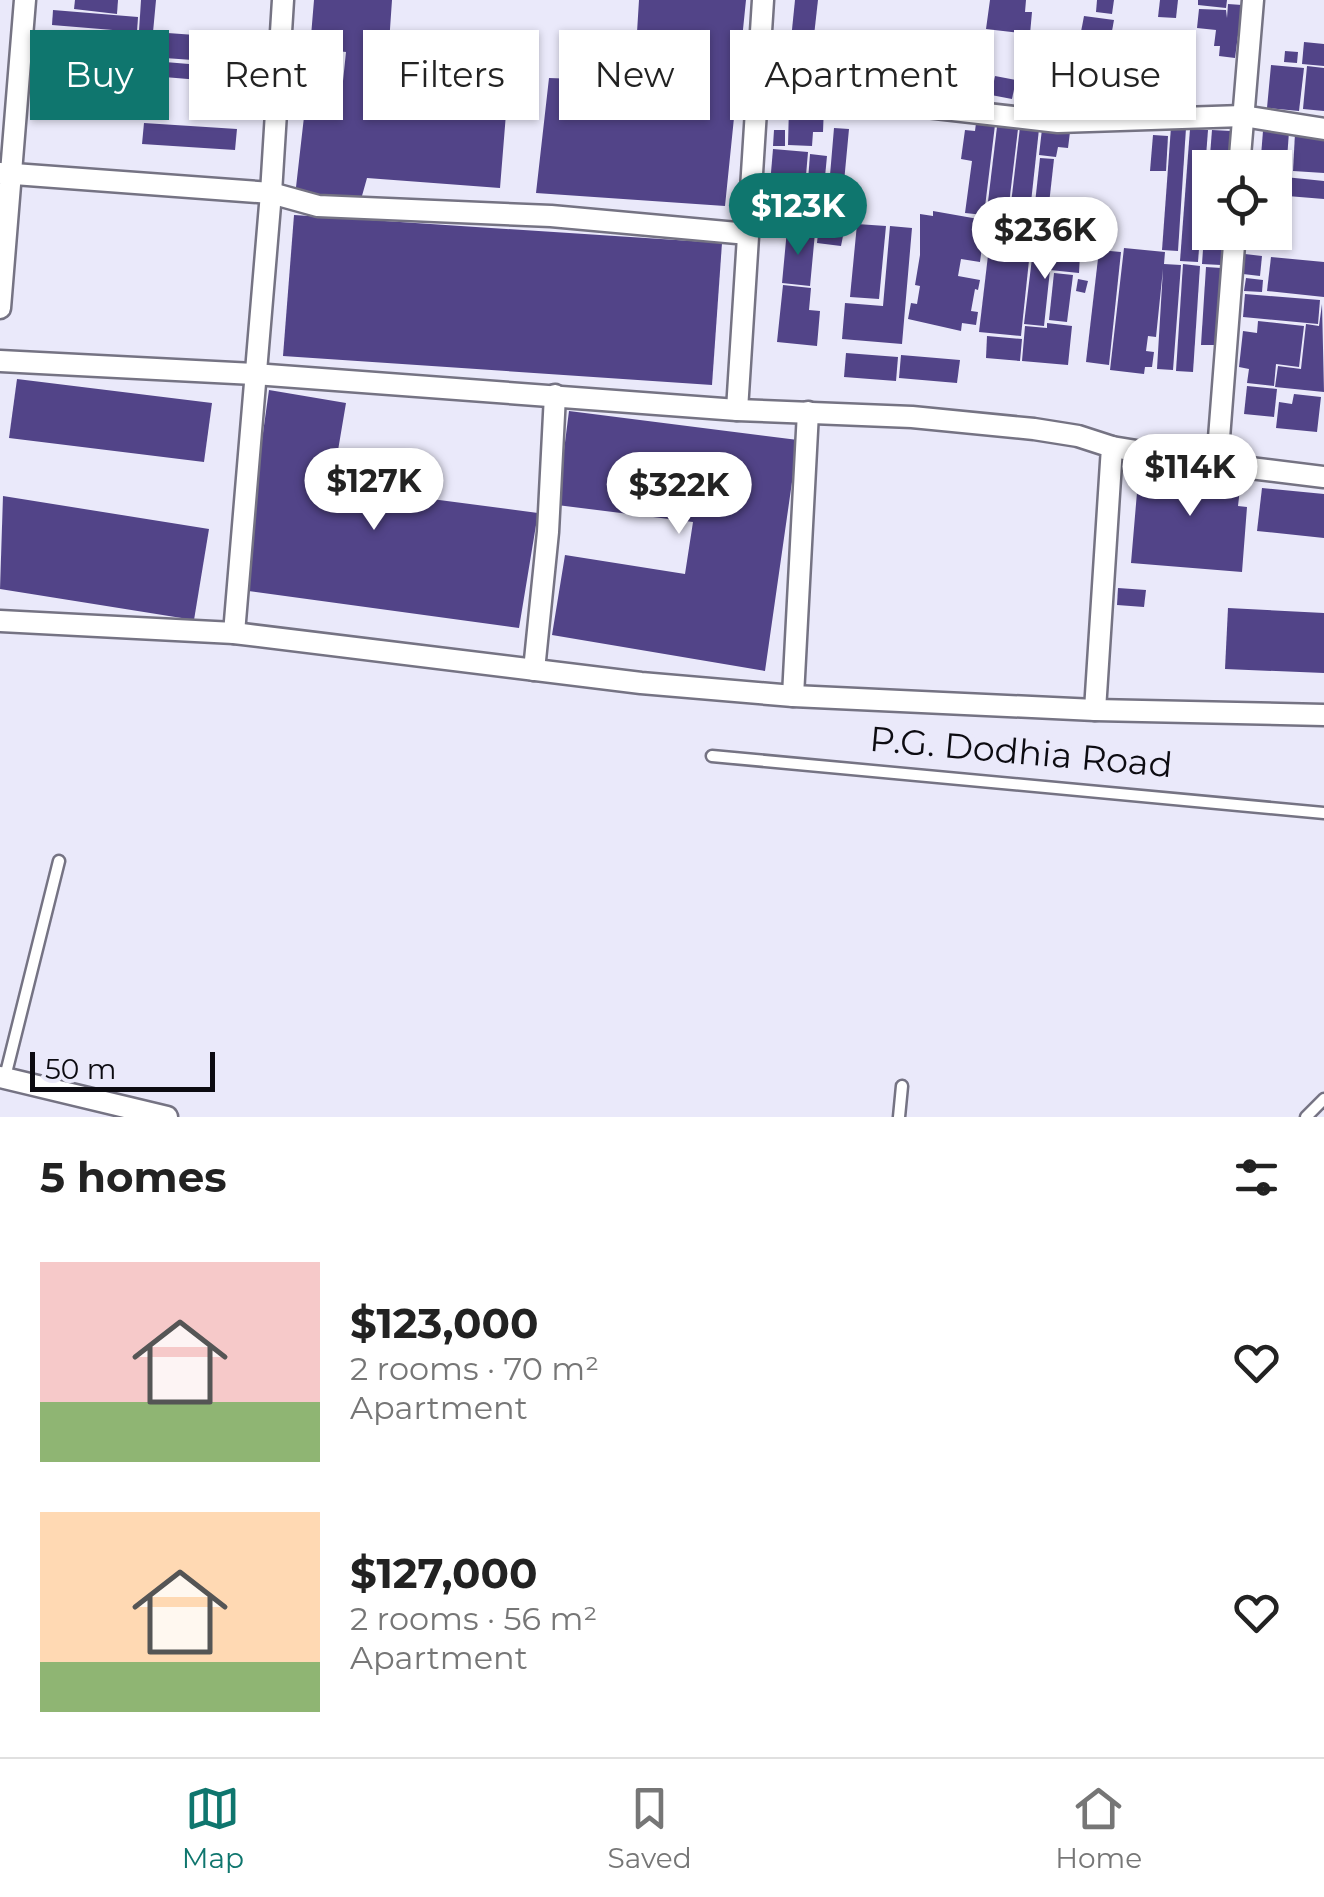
<!DOCTYPE html>
<meta charset="utf-8">
<style>
body{margin:0;font-family:Montserrat,sans-serif;background:#f2f2f2;color:#222;height:100vh;display:flex;flex-direction:column;font-size:38px;white-space:nowrap}
*{box-sizing:border-box;margin:0}
p{font-size:32px;color:#767676}
.icon{flex:none;width:55px;height:55px;fill:none;stroke:currentColor;stroke-width:2;stroke-linecap:round;stroke-linejoin:round}
.map{position:relative;height:1117px;overflow:hidden}
.panel{display:flex;flex-direction:column;background:#fff;flex:1}
.panel>*{flex:none}
.guide{position:absolute;left:30px;top:30px;width:1265px;height:90px;display:flex;gap:20px}
.buttons{position:absolute;left:1192px;top:150px;display:grid;gap:20px}
.buttons a{display:grid;place-items:center;width:100px;height:100px;border-radius:0px;background:#fff;box-shadow:0 2px 8px #0004;font-size:50px}
.scale{position:absolute;left:30px;bottom:25px;width:185px;box-sizing:border-box;padding-left:10px;border:5px solid #0c0b11;border-top:0;font-size:28px;line-height:35px;white-space:nowrap;color:#0c0b11;-webkit-text-stroke:8px #eae9fa;paint-order:stroke}
.price{position:absolute;translate:-50% -85px;padding:0 22px;border-radius:35px;background:#fff;color:#222;font-size:32px;line-height:65px;filter:drop-shadow(0 2px 5px #0008)}
.price::after{content:'';position:absolute;left:50%;top:60px;width:30px;height:22px;margin-left:-15px;background:inherit;clip-path:polygon(0 0,100% 0,50% 100%)}
.price.on{background:#0f766e;color:#fff}
ul{padding:0;list-style:none}
li{display:flex;align-items:center;gap:30px;height:250px;padding:0 40px}
li span{display:grid;place-items:center;flex:none;width:280px;height:200px;border-radius:0px;color:#555}
li>.icon{margin-inline-start:auto}
span .icon{width:120px;height:120px;fill:#fffc;stroke-width:1}
li b{font-size:42px}
h2{display:flex;justify-content:space-between;align-items:center;height:120px;padding:0 40px;font-size:42px}
.chip{padding:0 35px;border-radius:0px;background:#fff;box-shadow:0 2px 8px #0004;font-size:35px;line-height:90px}
.chip.on{background:#0f766e;color:#fff}
.menu{display:flex;justify-content:space-around;align-items:center;height:140px;border-top:2px solid #e0e0e0;background:#fff;font-size:28px;color:#767676}
.menu a{display:grid;justify-items:center;gap:5px}
.menu .on{color:#0f766e}
.map>svg:first-child{display:block}
.building{fill:#524488}
.lines{fill:none;stroke-linecap:round;stroke-linejoin:round}
.service-casing{stroke:#757383;stroke-width:15}
.minor-casing{stroke:#757383;stroke-width:25}
.service{stroke:#fff;stroke-width:10}
.minor{stroke:#fff;stroke-width:20}
.labels{text-anchor:middle;stroke-width:10;stroke-linejoin:round;paint-order:stroke}
.street-label{font-size:35px;fill:#0c0b11;stroke:#eae9fa}
</style>
<div class="map">
<svg width="1324" height="1117" viewBox="0 0 1324 1117">
<rect width="100%" height="100%" fill="#eae9fa"/>
<g class="building">
<polygon points="75,0 118,0 117,14 74,9"/>
<polygon points="141,0 156,0 153,32 139,31"/>
<polygon points="314,0 392,0 388,58 510,64 500,188 367,178 360,203 295,196 305,108 340,110 346,52 310,48"/>
<polygon points="639,0 746,0 725,206 536,193 549,78 634,81"/>
<polygon points="795,0 818,0 810,71 788,69"/>
<polygon points="990,0 1026,0 1025,12 1032,12 1030,34 986,29"/>
<polygon points="1097,0 1114,0 1112,14 1096,12"/>
<polygon points="1160,0 1178,0 1176,18 1158,17"/>
<polygon points="1198,0 1227,0 1226,8 1198,5"/>
<polygon points="1228,4 1242,5 1235,58 1219,56 1220,46 1214,46 1216,30 1197,28 1199,9 1226,10 1227,18"/>
<polygon points="53,10 138,17 137,32 52,25"/>
<polygon points="1084,16 1114,20 1110,42 1080,37"/>
<polygon points="154,32 236,38 234,63 151,57"/>
<polygon points="1081,41 1110,46 1108,56 1113,57 1110,76 1081,71"/>
<polygon points="1304,42 1324,44 1324,66 1302,64"/>
<polygon points="1285,51 1298,52 1297,63 1284,62"/>
<polygon points="1172,52 1192,55 1188,92 1167,89"/>
<polygon points="153,61 249,69 248,84 152,76"/>
<polygon points="1271,65 1304,68 1299,111 1267,108"/>
<polygon points="1307,66 1324,68 1324,111 1303,109"/>
<polygon points="966,74 982,77 979,96 963,93"/>
<polygon points="995,76 1016,80 1012,99 991,95"/>
<polygon points="789,106 824,106 823,132 813,132 812,146 788,145"/>
<polygon points="144,123 237,129 235,150 142,144"/>
<polygon points="976,123 995,125 984,215 965,213 972,161 961,159 965,130 975,131"/>
<polygon points="997,127 1018,129 1004,246 983,243"/>
<polygon points="1020,127 1039,129 1026,248 1006,246"/>
<polygon points="1171,127 1186,128 1178,251 1162,250"/>
<polygon points="834,128 849,129 839,235 843,236 841,246 817,243 818,233 825,234"/>
<polygon points="1042,129 1070,132 1068,148 1058,147 1056,157 1039,155"/>
<polygon points="1190,129 1208,130 1198,262 1180,261"/>
<polygon points="774,130 785,130 785,146 773,146"/>
<polygon points="1212,130 1231,131 1228,168 1209,168"/>
<polygon points="1263,131 1289,132 1286,172 1260,168"/>
<polygon points="1295,133 1324,135 1324,173 1293,171"/>
<polygon points="1153,135 1168,136 1166,171 1150,171"/>
<polygon points="773,149 808,152 804,199 769,196"/>
<polygon points="810,154 827,156 822,208 806,207"/>
<polygon points="1040,158 1054,159 1044,249 1030,248"/>
<polygon points="1275,176 1324,181 1324,199 1275,195"/>
<polygon points="1207,192 1210,192 1210,232 1223,232 1221,265 1202,264"/>
<polygon points="786,200 822,210 818,231 779,227"/>
<polygon points="1085,210 1101,212 1094,254 1048,246 1051,231 1081,236"/>
<polygon points="933,211 984,220 978,246 982,247 980,262 961,259 958,276 980,280 978,290 975,289 971,311 978,312 976,325 962,323 961,331 908,319 911,303 917,304 920,286 915,285 920,255 920,214 933,216"/>
<polygon points="294,215 722,243 712,385 283,356"/>
<polygon points="857,224 886,226 879,299 850,297"/>
<polygon points="890,226 912,228 902,344 842,339 845,303 883,306"/>
<polygon points="787,230 815,233 810,286 782,283"/>
<polygon points="989,247 1030,251 1021,336 979,332"/>
<polygon points="1124,248 1165,252 1164,264 1181,265 1173,370 1157,369 1163,269 1156,337 1148,336 1146,351 1154,352 1152,367 1145,367 1144,374 1110,370"/>
<polygon points="1033,250 1080,255 1079,273 1050,270 1044,326 1024,324"/>
<polygon points="1099,250 1121,252 1109,365 1086,362"/>
<polygon points="1245,254 1262,256 1260,276 1243,274"/>
<polygon points="1271,257 1324,262 1324,297 1267,291"/>
<polygon points="1183,264 1200,266 1193,372 1176,371"/>
<polygon points="1206,267 1221,268 1216,345 1201,345"/>
<polygon points="1054,273 1073,275 1067,322 1049,320"/>
<polygon points="1246,278 1263,280 1262,292 1244,291"/>
<polygon points="1078,279 1088,281 1085,293 1076,291"/>
<polygon points="783,285 811,288 809,310 820,311 817,346 777,342"/>
<polygon points="1245,294 1320,300 1318,324 1243,317"/>
<polygon points="1322,304 1324,392 1275,387 1278,366 1301,369 1306,324 1319,326"/>
<polygon points="1258,321 1304,326 1299,367 1276,364 1274,386 1247,383 1249,369 1239,367 1243,331 1257,333"/>
<polygon points="1047,323 1072,326 1068,365 1022,361 1025,326 1047,328"/>
<polygon points="987,336 1022,339 1020,361 986,358"/>
<polygon points="846,353 898,357 896,381 844,377"/>
<polygon points="901,355 960,360 957,383 899,378"/>
<polygon points="17,379 212,403 204,462 9,438"/>
<polygon points="1247,386 1277,389 1274,417 1244,414"/>
<polygon points="269,390 346,403 332,486 538,513 519,628 241,590"/>
<polygon points="1294,394 1321,397 1317,432 1276,428 1279,402 1292,404"/>
<polygon points="569,411 798,440 765,671 552,635 565,555 685,574 693,522 557,505"/>
<polygon points="1162,464 1242,471 1238,506 1247,507 1242,572 1131,563 1139,469 1161,471"/>
<polygon points="1262,488 1324,494 1324,538 1257,531"/>
<polygon points="3,496 209,529 194,620 0,589"/>
<polygon points="1118,588 1146,590 1144,607 1117,605"/>
<polygon points="1228,608 1324,613 1324,673 1225,669"/>
</g>
<g class="lines">
<g class="service-casing">
<g id="service">
<polyline points="712,756 1324,813"/>
<polyline points="5,1077 59,861"/>
<polyline points="899,1117 902,1086"/>
<polyline points="1306,1117 1324,1099"/>
</g>
</g>
<g class="minor-casing">
<g id="minor">
<polyline points="757,91 838,97 1058,122 1243,116 1324,129"/>
<polyline points="1239,168 1253,0"/>
<polyline points="0,173 271,193 318,206 551,216 748,234"/>
<polyline points="0,308 25,0"/>
<polyline points="0,361 254,374 737,410 912,417 1034,429 1078,436 1112,447 1095,710"/>
<polyline points="737,410 763,0"/>
<polyline points="1112,447 1217,464 1235,232"/>
<polyline points="1217,464 1324,477"/>
<polyline points="0,621 234,633 641,683 793,696 1095,710 1324,715"/>
<polyline points="234,633 271,193 283,0"/>
<polyline points="534,670 548,532 555,395"/>
<polyline points="793,696 808,412"/>
<polyline points="0,1077 167,1117"/>
</g>
</g>
<use href="#service" class="service"/>
<use href="#minor" class="minor"/>
</g>
<g class="labels">
<g class="street-label">
<text transform="translate(1021 752) rotate(5)" y="12">P.G. Dodhia Road</text>
</g>
</g>
</svg>
<div class="buttons">
<a><svg class="icon" aria-label="locate" viewBox="0 0 24 24"><circle cx="12" cy="12" r="6"/><path d="M12 2v4M12 18v4M2 12h4M18 12h4"/></svg></a>
</div>
<div class="scale">50 m</div>
<b class="price on" style="left:798px;top:258px">$123K</b>
<b class="price" style="left:1045px;top:282px">$236K</b>
<b class="price" style="left:1190px;top:519px">$114K</b>
<b class="price" style="left:374px;top:533px">$127K</b>
<b class="price" style="left:679px;top:537px">$322K</b>
<div class="guide">
<a class="chip on">Buy</a>
<a class="chip">Rent</a>
<a class="chip">Filters</a>
<a class="chip">New</a>
<a class="chip">Apartment</a>
<a class="chip">House</a>
</div>
</div>
<section class="panel">
<h2>5 homes<svg class="icon" aria-label="filters" viewBox="0 0 24 24"><path d="M4 7h16M4 17h16"/><circle cx="9" cy="7" r="2"/><circle cx="15" cy="17" r="2"/></svg></h2>
<ul>
<li><span style="background:linear-gradient(#f6c9c9 70%,#8fb573 0)"><svg class="icon" aria-label="home" viewBox="0 0 24 24"><path d="M3 11l9-7 9 7M6 9v11h12V9"/></svg></span><div><b>$123,000</b><p>2 rooms · 70 m²</p><p>Apartment</p></div><svg class="icon" aria-label="heart" viewBox="0 0 24 24"><path d="M12 20l-8-8c-3-5 5-10 8-4 3-6 11-1 8 4z"/></svg></li>
<li><span style="background:linear-gradient(#ffd9b3 75%,#8fb573 0)"><svg class="icon" aria-label="home" viewBox="0 0 24 24"><path d="M3 11l9-7 9 7M6 9v11h12V9"/></svg></span><div><b>$127,000</b><p>2 rooms · 56 m²</p><p>Apartment</p></div><svg class="icon" aria-label="heart" viewBox="0 0 24 24"><path d="M12 20l-8-8c-3-5 5-10 8-4 3-6 11-1 8 4z"/></svg></li>
</ul>
</section>
<nav class="menu">
<a class="on"><svg class="icon" aria-label="map" viewBox="0 0 24 24"><path d="M3 6l6-2 6 2 6-2v14l-6 2-6-2-6 2zM9 4v14M15 6v14"/></svg>Map</a>
<a><svg class="icon" aria-label="saved" viewBox="0 0 24 24"><path d="M7 4h10v16l-5-4-5 4z"/></svg>Saved</a>
<a><svg class="icon" aria-label="home" viewBox="0 0 24 24"><path d="M3 11l9-7 9 7M6 9v11h12V9"/></svg>Home</a>
</nav>
